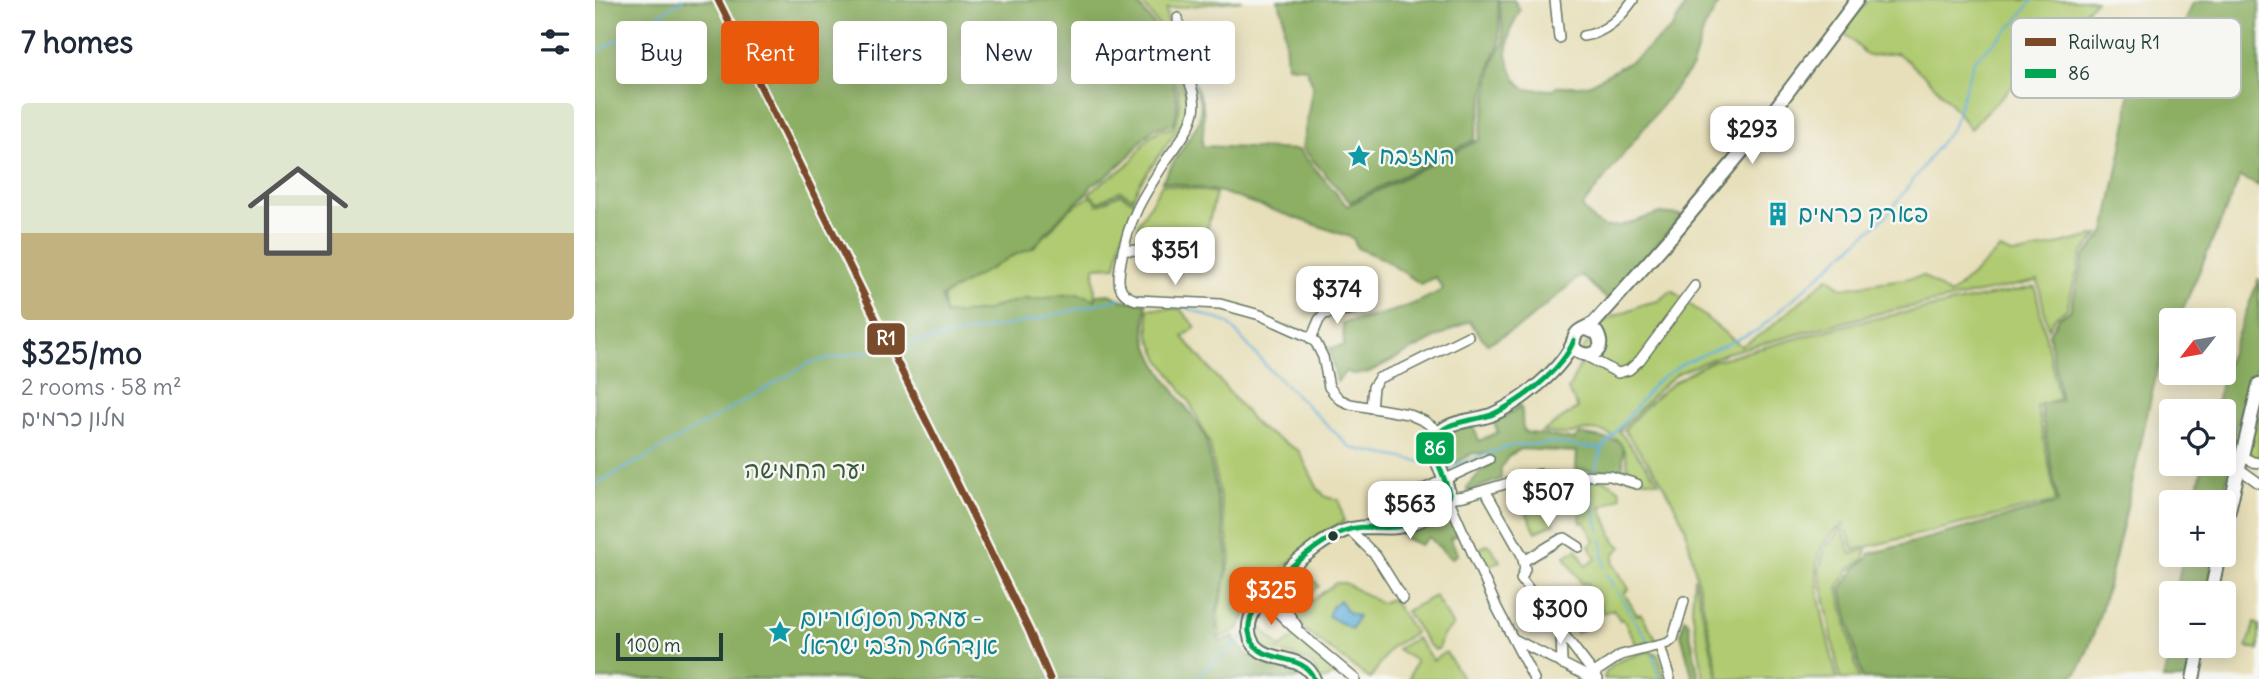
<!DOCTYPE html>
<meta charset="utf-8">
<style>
body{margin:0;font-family:Delius,"Playpen Sans Hebrew",sans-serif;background:#f6f6f7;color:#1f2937;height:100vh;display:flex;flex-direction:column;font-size:26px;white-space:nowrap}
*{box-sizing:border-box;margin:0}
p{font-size:23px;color:#747a83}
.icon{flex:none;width:38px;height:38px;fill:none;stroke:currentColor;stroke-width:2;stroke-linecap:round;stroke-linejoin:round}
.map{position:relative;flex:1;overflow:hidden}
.panel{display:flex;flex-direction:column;background:#fff;width:595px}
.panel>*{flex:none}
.hud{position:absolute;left:21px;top:21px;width:665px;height:63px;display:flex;gap:14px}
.needle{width:46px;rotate:239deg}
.tools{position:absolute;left:1564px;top:308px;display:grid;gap:14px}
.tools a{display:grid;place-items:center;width:77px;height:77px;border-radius:7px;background:#fff;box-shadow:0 4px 18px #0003;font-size:35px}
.scale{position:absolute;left:21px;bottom:18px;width:107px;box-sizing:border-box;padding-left:7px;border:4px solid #1f3d34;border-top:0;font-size:19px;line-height:24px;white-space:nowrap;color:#1f3d34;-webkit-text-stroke:5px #f6f6f2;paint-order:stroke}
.price{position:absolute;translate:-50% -60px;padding:0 16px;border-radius:14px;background:#fff;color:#222;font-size:23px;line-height:46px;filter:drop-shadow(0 2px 4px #0008)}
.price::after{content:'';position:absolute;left:50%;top:42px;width:21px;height:16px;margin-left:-10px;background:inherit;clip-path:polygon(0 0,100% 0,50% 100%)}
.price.current{background:#ea580c;color:#fff}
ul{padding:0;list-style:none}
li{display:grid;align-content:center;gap:14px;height:371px;padding:0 21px}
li+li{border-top:2px solid #e0e1e3}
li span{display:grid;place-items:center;height:217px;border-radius:7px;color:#555}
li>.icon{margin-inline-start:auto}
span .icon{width:126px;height:126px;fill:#fffc;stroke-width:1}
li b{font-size:30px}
h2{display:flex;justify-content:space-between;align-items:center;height:84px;padding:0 21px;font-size:30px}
.tag{padding:0 24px;border-radius:7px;background:#fff;box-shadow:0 4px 18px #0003;font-size:24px;line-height:63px}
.tag.current{background:#ea580c;color:#fff}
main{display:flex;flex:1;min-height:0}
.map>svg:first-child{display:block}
.green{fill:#b0cb71;stroke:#688452;stroke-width:2}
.forest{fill:#8caf63;stroke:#56764c;stroke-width:2}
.water{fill:#63b0dc;stroke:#417688;stroke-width:2}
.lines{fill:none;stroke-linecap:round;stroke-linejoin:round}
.stream{stroke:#63b0dc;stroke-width:2}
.street-casing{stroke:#657663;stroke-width:12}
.secondary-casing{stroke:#657663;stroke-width:16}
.street{stroke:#fff;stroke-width:9}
.secondary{stroke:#fff;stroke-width:12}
.bus-1-casing{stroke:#f6f6f2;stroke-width:10}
.bus-1{stroke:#00a651;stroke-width:5}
.rail-1-casing{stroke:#f6f6f2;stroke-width:12}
.rail-1{stroke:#7a4b2a;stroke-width:7}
.bus-dot{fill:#1f3d34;stroke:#f6f6f2;stroke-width:2.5}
.labels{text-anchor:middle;stroke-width:5;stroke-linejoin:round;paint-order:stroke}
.culture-label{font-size:24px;fill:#0d838f;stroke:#f6f6f2;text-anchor:start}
.park-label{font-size:24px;fill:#3c5940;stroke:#f6f6f2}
.key{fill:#f6f6f2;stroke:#b6beb9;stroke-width:2}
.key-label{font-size:19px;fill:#1f3d34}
.line-badge{stroke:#f6f6f2;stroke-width:2.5}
.badge-label{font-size:19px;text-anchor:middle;font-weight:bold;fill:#fff}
</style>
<main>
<section class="panel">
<h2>7 homes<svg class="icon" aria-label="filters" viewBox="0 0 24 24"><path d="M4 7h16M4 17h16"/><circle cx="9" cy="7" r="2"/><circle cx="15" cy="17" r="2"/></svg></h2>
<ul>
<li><span style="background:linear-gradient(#dfe7d0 60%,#c2b280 0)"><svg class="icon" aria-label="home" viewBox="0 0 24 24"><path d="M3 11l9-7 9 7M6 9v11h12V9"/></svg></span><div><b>$325/mo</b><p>2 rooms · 58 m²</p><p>מלון כרמים</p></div></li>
</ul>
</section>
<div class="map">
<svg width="1664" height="679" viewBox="0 0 1664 679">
<rect width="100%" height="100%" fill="#f6f6f2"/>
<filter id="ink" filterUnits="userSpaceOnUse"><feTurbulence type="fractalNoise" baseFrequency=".0143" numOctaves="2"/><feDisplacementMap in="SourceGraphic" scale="14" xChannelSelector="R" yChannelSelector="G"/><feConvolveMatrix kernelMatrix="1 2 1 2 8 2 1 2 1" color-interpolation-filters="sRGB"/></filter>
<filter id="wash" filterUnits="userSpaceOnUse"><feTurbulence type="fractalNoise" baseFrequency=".00686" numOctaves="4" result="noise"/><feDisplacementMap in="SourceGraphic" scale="28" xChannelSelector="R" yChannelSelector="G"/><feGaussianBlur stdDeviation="1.57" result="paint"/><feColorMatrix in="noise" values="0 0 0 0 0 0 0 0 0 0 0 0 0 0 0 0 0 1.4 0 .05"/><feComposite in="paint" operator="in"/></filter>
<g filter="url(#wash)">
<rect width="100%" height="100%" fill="#e7dfb9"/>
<g class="green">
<path d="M545 0H647L571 9 577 60 593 101 588 121 545 183 538 198 525 191 504 202 494 194C505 180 523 175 535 162 545 153 549 138 562 132 566 130 573 129 578 128 599 86 562 64 570 34Z"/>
<path d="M1273 0H1501L1375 129C1353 98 1333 76 1302 53L1273 56 1248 32Z"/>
<polygon points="567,184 621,193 610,239 543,236 544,223"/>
<polygon points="525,194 542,203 527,237 521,266 499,267 500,301 395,314 349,314 348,296 442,241 452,234 472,211 494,197 499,198 503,205"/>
<path d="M1503 235 1487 254 1472 309 1460 317 1453 329 1443 281 1276 315 1131 353 1083 373 1063 390 1024 431 1064 482 1032 477C1036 445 1018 426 986 431 982 432 979 434 976 434 967 435 956 433 947 432L983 408 973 390 986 363 988 349 1010 320 1049 304 1063 301 1077 290 1146 346 1171 331 1234 277 1247 288 1329 276 1355 295 1405 249 1417 254 1428 253Z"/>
<path d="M1440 287 1464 399 1442 406 1461 501 1259 550 1249 524C1238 532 1229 540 1224 553 1215 578 1236 650 1242 679H1125L1090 526 1068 483 1029 430C1058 397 1078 379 1118 361L1263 322Z"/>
<polygon points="553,308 585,309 601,327 588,337 664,428 704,451 723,489 731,497 744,500 749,522 724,535 668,587 656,604 643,629 625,638 623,613 636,557 615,444 594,401 565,359 554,335"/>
<path d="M1664 410V458C1659 458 1656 455 1653 452Z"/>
<polygon points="984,480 1010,480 1024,489 1026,497 1006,507 1020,542 1027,547 1020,553 1018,563 1034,589 1029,593 1042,615 1046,614 1062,640 1042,645 1028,619 1025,620 1018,609 1009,613 991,583 987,584 970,556 982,549 991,566 1001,559 994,546 1000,541 990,522 986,523 983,501"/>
<polygon points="937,483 940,496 958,493 959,524 941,532 931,512 916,490"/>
<polygon points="1247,528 1256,554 1272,549 1269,559 1254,570 1243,588 1264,679 1245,679 1224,570 1230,548"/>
<polygon points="893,544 905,561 888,568 881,551"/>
<polygon points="710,570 724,586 698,608 685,591"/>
<polygon points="1099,577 1123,679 1109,679 1097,609"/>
<polygon points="741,583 750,583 785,603 797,599 820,633 796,647 775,679 711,631 700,613"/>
<polygon points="970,592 975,599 980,599 995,625 981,633 961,598"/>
<path d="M840 596 858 626C850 632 845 637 844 648L840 650 833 644 811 611Z"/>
<path d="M668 605 674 611 661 622 685 648 701 636 743 670 732 679H724C722 674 721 668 717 665 697 645 635 661 668 605Z"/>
<polygon points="1660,623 1664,625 1664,650 1652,647"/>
<polygon points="821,638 838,660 851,652 868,679 814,679 821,661 802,649"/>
<path d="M1055 651 1063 655 1070 679H1009C1011 660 1040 656 1055 651Z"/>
</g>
<g class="forest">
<path d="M0 0H540L566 34C560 63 592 84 579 124L559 129 548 139 533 157 512 176 498 184 490 195 468 214 438 248 417 256 346 297 350 315 390 311 405 305 430 299C454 303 474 285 500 300L502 295 515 294 526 300 551 303C551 313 549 326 551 336 559 373 594 405 611 438L633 555 630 579 620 617 622 630 621 633 625 642 639 636 640 641 654 656 667 658 699 668 703 679H0Z"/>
<polygon points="683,0 903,0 905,43 897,60 879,140 755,202 707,148 718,85 711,68 692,66 688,14"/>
<path d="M904 0H919L925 10 915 31 912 54 915 67 922 81 930 89 958 90 962 86H985L995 84 1042 58 1057 44 1077 29 1093 0H1126L1109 29 1097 67 987 207 998 220 1010 227 1025 226 1065 213 1088 215 1013 300 986 275 929 324 892 344 874 321 772 373 757 374 751 371 742 382 734 348 749 346 748 323C783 316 817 308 848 289L840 277 826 284 788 259 762 248 758 238 626 192 567 181 604 122 606 104 592 69C611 104 610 107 607 146L704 150 752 206 884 140 899 59 909 42Z"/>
<path d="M1616 0H1664V186L1645 177 1591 302 1582 320H1577C1577 337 1565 358 1561 376 1544 446 1532 516 1513 585 1505 614 1497 645 1483 671L1474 679H1267L1246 589 1260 569 1274 557V554L1463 503 1445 404 1466 401 1454 334 1464 317 1475 311 1489 257 1510 232 1532 122 1535 76 1526 46 1547 37 1587 30 1598 3Z"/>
<polygon points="1664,278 1664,361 1642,423 1628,502 1600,502 1608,464 1629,464 1629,411 1619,411 1630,368"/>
<path d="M925 406C930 414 924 422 930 432L979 440 985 434 1023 441 1028 448V476L1012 471 981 470 982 452 925 449 914 456 906 467V479L872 492V487C878 482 881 476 886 471 890 466 894 467 898 461L893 454 878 453 853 468C846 457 844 449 847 437L859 429 878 426 884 441 903 432 898 421 908 418Z"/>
<polygon points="854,511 865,534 855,539 863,554 856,559 834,537 825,545 809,538 810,534"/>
<polygon points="1588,555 1619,555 1612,593 1581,593"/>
<polygon points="1089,618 1093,621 1104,679 1098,679 1086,634"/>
<polygon points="1577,622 1577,646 1598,646 1591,679 1568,679 1574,659"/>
</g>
<polygon class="water" points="745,600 752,612 763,616 757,629 733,616 738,605"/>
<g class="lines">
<g class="stream">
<polyline points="0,53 88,0"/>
<polyline points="540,295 550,292 564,297"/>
<polyline points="589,307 633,323 674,369 756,448 838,464"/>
<polyline points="1000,470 1007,449 1061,382 1087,364 1163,330 1293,214 1358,126 1379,60 1420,23 1438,0"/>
<polyline points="854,474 856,467 914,446 956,443 1007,449"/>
<polyline points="997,479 994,488 1005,532"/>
<polyline points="0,484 50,458 216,362 430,322 527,298"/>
<polyline points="1007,539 1009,567"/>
<polyline points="1011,574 1055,644"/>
<polyline points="1058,654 1065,679"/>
<polyline points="601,679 610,669 650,637"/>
</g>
</g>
</g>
<g filter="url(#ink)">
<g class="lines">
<g class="street-casing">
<g id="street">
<polyline points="960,0 964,38"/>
<path d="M583 18C584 30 584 43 585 55 589 75 603 92 599 112 595 130 582 145 572 159 548 196 534 217 526 261 523 279 520 293 541 300L625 304 665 315 714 337 721 343 728 357 734 387 744 399 755 404 813 414 829 421 845 432"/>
<path d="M988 36C1011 33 1026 17 1038 0"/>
<polyline points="528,250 606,252"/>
<polyline points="716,339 724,320 729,314 763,308"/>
<polyline points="991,356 1023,373 1034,370 1045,360 1100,286"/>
<polyline points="776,408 778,387 784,378 809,368 873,336"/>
<polyline points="1646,456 1658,462 1664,463"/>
<polyline points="1643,468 1664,483"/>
<polyline points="890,490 927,555 930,569 926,579 1003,679"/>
<polyline points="807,499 894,459"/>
<polyline points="754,529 781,556 808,599"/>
<polyline points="929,561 966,539 970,538 984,547"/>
<polyline points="674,590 688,606 702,626"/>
<polyline points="668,598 698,627 760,679"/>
<polyline points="966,632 967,664"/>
<polyline points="919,639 998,679"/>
<polyline points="1065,646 1075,679"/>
<polyline points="999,673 1026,655 1073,643 1078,639 1089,601"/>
<polyline points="939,679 902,608 853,498 869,496 944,474 1015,476 1042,484"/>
</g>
</g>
<g class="secondary-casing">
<g id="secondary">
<path d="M990 329 1002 333C1018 363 968 359 980 336 983 329 993 327 999 323L1074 239 1155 142 1262 0"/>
<polyline points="1629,531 1664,384"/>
<polyline points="1616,593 1624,555"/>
<path d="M719 679C708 649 659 668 654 632 649 599 721 542 749 531 768 524 784 529 802 527 819 524 851 512 854 494 851 477 837 459 841 442 842 434 847 429 854 426 867 420 882 420 896 415 924 403 968 370 979 340"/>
<polyline points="1598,679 1605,646"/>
</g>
</g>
<use href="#street" class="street"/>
<use href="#secondary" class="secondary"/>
<g class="bus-1-casing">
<path id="bus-1" d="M719 679C708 649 659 668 654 632 649 599 721 542 749 531 768 524 784 529 802 527 819 524 851 512 854 494 851 477 837 459 841 442 842 434 847 429 854 426 867 420 882 420 896 415 924 403 968 370 979 340"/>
</g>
<use href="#bus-1" class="bus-1"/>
<g class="rail-1-casing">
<polyline id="rail-1" points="123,0 362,483 434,630 455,679"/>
</g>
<use href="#rail-1" class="rail-1"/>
</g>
</g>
<defs>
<g id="sight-bare" transform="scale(1.89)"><path d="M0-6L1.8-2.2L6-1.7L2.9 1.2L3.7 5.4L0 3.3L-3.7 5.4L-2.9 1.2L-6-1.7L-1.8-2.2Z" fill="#0f9aa8" stroke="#f6f6f2" stroke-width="2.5" paint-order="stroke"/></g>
<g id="building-bare" transform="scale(1.89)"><path d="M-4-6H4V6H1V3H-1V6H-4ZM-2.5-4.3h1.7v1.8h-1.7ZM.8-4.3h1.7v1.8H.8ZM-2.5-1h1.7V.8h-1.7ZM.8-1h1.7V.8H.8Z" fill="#0f9aa8" stroke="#f6f6f2" stroke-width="2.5" paint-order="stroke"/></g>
</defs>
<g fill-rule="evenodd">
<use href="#sight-bare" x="764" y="156"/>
<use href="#building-bare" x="1183" y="214"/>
<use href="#sight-bare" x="185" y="632"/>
</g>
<circle class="bus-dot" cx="738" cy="536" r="6"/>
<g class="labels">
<g class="culture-label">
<text x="784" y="164">המזבח</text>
<text x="1203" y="222">פארק כרמים</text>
<text x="205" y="626">עמדת הסנטוריום -<tspan x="205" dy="28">אנדרטת הצבי ישראל</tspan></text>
</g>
<g class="park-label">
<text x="210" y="478">יער החמישה</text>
</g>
</g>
<rect x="1416" y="18" width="230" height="80" rx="10" class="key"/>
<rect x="1430" y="38" width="31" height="8" fill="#7a4b2a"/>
<rect x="1430" y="69" width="31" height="9" fill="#00a651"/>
<g class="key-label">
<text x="1473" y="49">Railway R1</text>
<text x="1473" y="80">86</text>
</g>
<g class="line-badge">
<rect x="271" y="322" width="40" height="34" rx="7" fill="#7a4b2a"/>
<rect x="820" y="431" width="40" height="34" rx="7" fill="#00a651"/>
</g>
<g class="badge-label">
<text x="291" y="345">R1</text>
<text x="840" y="455">86</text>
</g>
</svg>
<div class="tools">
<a><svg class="needle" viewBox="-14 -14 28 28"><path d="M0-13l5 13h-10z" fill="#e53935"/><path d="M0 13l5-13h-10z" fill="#747a83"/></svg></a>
<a><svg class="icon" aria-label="locate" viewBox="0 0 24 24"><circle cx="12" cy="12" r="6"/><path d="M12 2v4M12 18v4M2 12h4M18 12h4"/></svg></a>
<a>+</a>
<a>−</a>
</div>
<div class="scale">100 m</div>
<b class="price" style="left:1157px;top:166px">$293</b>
<b class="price" style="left:580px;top:287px">$351</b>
<b class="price" style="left:742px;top:326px">$374</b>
<b class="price" style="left:953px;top:529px">$507</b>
<b class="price" style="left:815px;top:541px">$563</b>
<b class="price current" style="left:676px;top:627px">$325</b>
<b class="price" style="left:965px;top:646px">$300</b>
<div class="hud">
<a class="tag">Buy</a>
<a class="tag current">Rent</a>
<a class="tag">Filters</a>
<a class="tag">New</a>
<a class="tag">Apartment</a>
</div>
</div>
</main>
